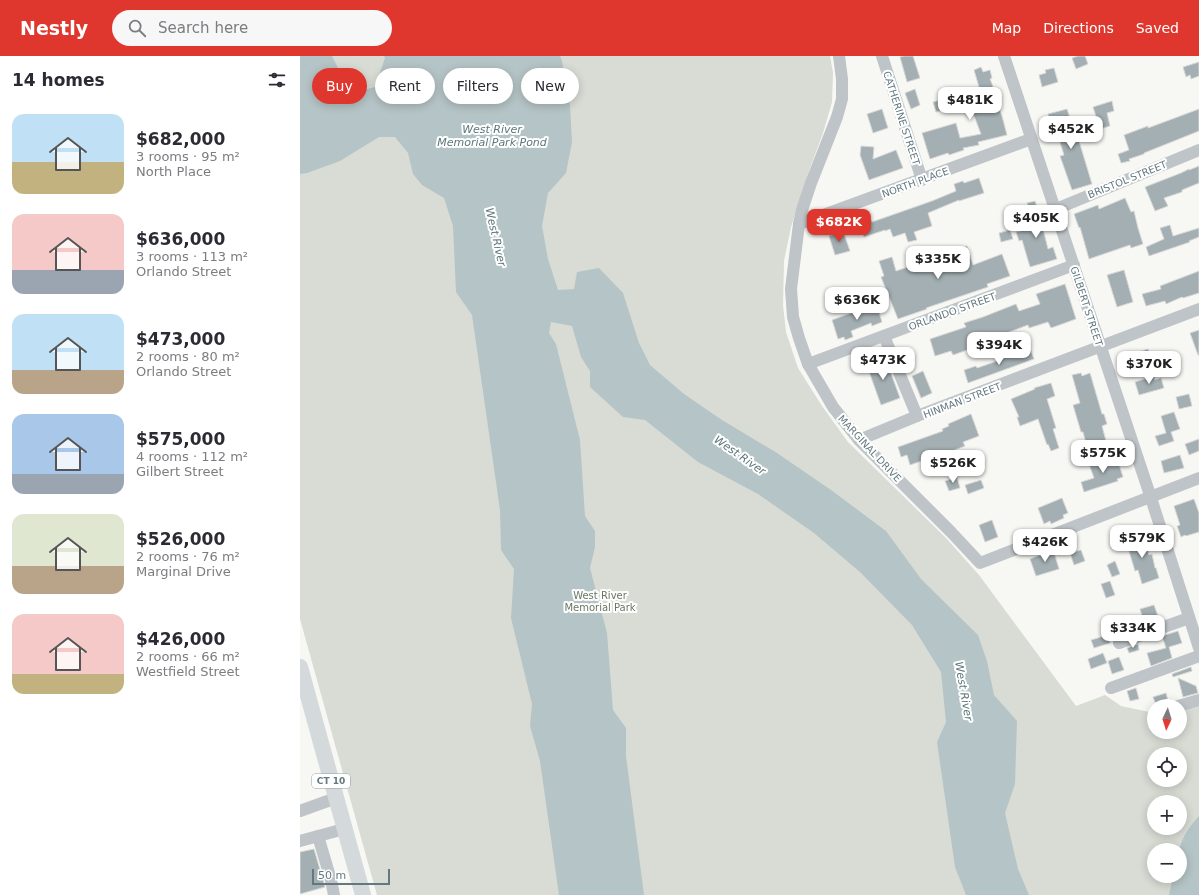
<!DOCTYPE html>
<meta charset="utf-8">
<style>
body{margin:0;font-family:"DejaVu Sans",sans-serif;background:#f7f7f7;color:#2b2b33;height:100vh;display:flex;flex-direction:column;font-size:15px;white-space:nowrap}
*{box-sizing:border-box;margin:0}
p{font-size:13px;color:#7c7c81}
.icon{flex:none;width:22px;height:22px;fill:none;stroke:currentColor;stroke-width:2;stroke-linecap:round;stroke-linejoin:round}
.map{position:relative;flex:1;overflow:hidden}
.panel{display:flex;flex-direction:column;background:#fff;width:300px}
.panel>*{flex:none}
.guide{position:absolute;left:12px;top:12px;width:380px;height:36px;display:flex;gap:8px}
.needle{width:26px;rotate:184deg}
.controls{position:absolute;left:847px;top:643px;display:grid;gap:8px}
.controls a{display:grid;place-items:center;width:40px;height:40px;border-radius:50%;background:#fff;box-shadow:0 2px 10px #0003;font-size:20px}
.scale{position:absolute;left:12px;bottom:10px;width:78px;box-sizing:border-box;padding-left:4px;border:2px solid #63787f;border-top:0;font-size:11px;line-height:14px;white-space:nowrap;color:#63787f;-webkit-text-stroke:3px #fff;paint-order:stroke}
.price{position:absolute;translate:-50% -34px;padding:0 9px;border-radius:8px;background:#fff;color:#222;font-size:13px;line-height:26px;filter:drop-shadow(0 1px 2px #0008)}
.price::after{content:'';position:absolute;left:50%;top:24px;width:12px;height:9px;margin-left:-6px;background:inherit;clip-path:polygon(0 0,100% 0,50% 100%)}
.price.on{background:#df372d;color:#fff}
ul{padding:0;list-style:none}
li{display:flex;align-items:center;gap:12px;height:100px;padding:0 12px}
li span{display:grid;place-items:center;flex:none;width:112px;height:80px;border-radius:12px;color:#555}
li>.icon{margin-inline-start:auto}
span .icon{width:48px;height:48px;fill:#fffc;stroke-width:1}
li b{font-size:17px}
h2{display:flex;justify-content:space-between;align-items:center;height:48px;padding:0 12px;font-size:17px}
.chip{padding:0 14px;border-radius:18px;background:#fff;box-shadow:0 2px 10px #0003;font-size:14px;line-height:36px}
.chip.on{background:#df372d;color:#fff}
header{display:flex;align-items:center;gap:24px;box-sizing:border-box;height:56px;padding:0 20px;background:#df372d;color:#fff}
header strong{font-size:19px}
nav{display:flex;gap:22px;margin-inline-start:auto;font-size:14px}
.search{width:280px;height:36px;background:#f7f7f7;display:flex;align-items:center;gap:10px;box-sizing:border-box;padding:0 14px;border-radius:22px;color:#7c7c81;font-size:15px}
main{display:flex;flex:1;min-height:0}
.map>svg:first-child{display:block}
.green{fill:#d8dcd4;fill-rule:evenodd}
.water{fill:#b5c4c6}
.building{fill:#a3afb2;stroke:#d9d8d7}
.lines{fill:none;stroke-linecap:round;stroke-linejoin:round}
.minor{stroke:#bec4c7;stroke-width:12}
.major{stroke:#d4d9db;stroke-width:16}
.labels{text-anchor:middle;stroke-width:4;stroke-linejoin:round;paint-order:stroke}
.shield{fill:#fff;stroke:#92a0a5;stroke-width:1}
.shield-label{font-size:9px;font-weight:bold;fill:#63787f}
.street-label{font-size:10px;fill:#63787f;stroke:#fff}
.park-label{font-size:10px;fill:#697762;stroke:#fff}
.water-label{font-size:11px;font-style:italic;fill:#5e7779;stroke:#fff}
</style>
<header>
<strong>Nestly</strong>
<div class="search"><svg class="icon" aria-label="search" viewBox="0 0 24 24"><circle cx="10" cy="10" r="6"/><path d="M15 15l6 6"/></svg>Search here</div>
<nav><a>Map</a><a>Directions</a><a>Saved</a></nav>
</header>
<main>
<section class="panel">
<h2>14 homes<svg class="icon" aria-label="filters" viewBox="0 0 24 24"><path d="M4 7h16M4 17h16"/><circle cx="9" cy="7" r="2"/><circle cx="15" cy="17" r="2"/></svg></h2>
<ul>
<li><span style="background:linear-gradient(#bfe0f5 60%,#c2b280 0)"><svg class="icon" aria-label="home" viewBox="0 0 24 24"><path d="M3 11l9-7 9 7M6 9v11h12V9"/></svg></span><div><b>$682,000</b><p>3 rooms · 95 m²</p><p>North Place</p></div></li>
<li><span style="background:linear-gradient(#f6c9c9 70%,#9aa5b1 0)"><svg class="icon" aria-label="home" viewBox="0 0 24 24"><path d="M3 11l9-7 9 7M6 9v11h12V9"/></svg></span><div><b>$636,000</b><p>3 rooms · 113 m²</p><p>Orlando Street</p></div></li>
<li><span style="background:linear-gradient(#bfe0f5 70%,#b9a48a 0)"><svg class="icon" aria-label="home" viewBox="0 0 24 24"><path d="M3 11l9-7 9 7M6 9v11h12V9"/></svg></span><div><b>$473,000</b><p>2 rooms · 80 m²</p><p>Orlando Street</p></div></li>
<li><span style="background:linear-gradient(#a9c7e8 75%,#9aa5b1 0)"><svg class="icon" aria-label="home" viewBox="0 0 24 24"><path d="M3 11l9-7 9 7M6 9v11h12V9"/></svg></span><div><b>$575,000</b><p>4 rooms · 112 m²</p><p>Gilbert Street</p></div></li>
<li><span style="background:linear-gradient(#dfe7d0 65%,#b9a48a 0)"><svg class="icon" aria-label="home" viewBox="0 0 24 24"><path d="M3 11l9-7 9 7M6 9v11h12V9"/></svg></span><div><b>$526,000</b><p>2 rooms · 76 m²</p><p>Marginal Drive</p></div></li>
<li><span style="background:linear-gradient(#f6c9c9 75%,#c2b280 0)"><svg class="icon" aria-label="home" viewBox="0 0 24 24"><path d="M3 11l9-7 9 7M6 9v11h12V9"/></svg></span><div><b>$426,000</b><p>2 rooms · 66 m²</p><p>Westfield Street</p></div></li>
</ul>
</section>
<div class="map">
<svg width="899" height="839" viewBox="0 0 899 839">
<rect width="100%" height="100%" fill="#f7f7f4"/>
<path class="green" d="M0 0H530L533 17 532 46 523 77 510 112 491 171 484 205 483 249 486 276 498 312 522 350 548 386 646 482 679 519 776 650 805 639 821 650 854 657V676H880V654L899 650V839H77L0 563ZM854 698H880V724H854ZM854 746H880V772H854ZM854 794H880V820H854Z"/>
<g class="water">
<polygon points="0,0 32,0 41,18 60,35 75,31 85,2 84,0 260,0 262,5 270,50 272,86 266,117 248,137 242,170 248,203 258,234 274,233 277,216 299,212 323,237 339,287 350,309 384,338 422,364 477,397 531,434 586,475 621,523 678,579 687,605 694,639 717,665 715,728 705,757 718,813 729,839 666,839 655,811 637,686 646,666 641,616 612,569 560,516 514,477 458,438 398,406 345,364 323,361 290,331 290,315 281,301 272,270 251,266 249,277 256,288 280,384 285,460 295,475 295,491 290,512 307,577 313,654 326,672 326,700 344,839 259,839 240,705 230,670 232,648 211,562 214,513 201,494 200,454 172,259 156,236 153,170 144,142 122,129 113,118 108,97 95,81 79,81 40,105 7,117 0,118"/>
<path d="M899 760V839H869L873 820H880V794H879C883 780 889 771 899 760Z"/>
</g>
<g class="building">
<polygon points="604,0 613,0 620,22 607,26 600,1"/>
<polygon points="778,0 785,0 788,8 776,13 772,2"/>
<polygon points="899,6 899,20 891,23 890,19 886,21 883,11"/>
<polygon points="681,11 683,16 690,14 692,22 690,23 697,41 695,42 702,60 707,79 678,86 679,89 663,92 664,94 649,99 648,97 630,103 622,77 656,67 660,82 681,78 665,36 679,31 674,14"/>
<polygon points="754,12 758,26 742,31 739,19 746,17 745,14"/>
<polygon points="615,33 620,49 611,53 605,37"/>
<polygon points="644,43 647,53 636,56 633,46"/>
<polygon points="812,45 814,55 807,57 810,70 800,73 793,51"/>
<polygon points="582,53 588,72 573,77 567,58"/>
<polygon points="767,53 774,74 777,73 781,85 779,85 792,128 772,134 760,100 764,99 755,70 752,71 748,58"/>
<polygon points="899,53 899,75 844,97 844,98 829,103 830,105 821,107 818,98 829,94 824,79 848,70 848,72"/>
<polygon points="561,90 574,91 573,103 596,94 603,112 569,124 560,99"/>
<polygon points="899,110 899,127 882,134 882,136 864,142 868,150 855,155 845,131 881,117 889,113 889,114"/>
<polygon points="679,122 684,137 659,145 659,144 628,157 632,170 614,176 617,184 608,186 605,177 593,181 590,173 585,175 585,174 564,181 559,168 571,164 572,166 632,145 656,135 654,128 663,125 664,127"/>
<polygon points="825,142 831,156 834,155 838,172 843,188 831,192 830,189 789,203 780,171 779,172 774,158 798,149 799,153"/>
<polygon points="735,145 737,151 740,151 743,160 740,161 748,193 753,191 757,203 730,211 722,184 719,185 716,176 731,172 726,154 729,153 727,147"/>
<polygon points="870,169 873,180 899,172 899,181 889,185 890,186 849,200 846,191 864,183 860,172"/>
<polygon points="710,174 713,183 701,186 699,177"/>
<polygon points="543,175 550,195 535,199 529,180"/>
<polygon points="667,190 673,209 702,198 710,220 687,228 688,231 626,252 627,253 598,263 581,221 584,220 579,205 592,201 596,215 617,208 617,206 637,202 637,201 647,197 661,202 658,192"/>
<polygon points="824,214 833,246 817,251 807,219"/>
<polygon points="899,215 899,237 883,242 882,241 866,248 865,245 846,250 842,238 861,233 860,230"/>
<polygon points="765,228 776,263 751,272 748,266 729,272 728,269 669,291 670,293 653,299 651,295 635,300 630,283 666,271 664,267 683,261 716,248 719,255 740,248 736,238"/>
<polygon points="576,246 582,266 572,270 571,267 551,275 553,281 545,284 544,281 538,283 532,264 557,255 557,252"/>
<polygon points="899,274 899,299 898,299 890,277"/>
<polygon points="730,292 734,303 668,327 664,314 676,310 677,312 703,303 703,302"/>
<polygon points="848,293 851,303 829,309 827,300"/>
<polygon points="585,301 600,342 581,349 566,307"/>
<polygon points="623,315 632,337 621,342 612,320"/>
<polygon points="781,317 782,320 790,317 802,358 804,358 807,368 802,370 806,385 787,391 783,376 781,376 773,349 780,347 772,319"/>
<polygon points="854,320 855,324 861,322 864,332 839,339 835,326"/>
<polygon points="751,327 755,340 747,343 756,372 753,373 759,392 751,395 748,388 747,389 738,363 720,370 717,361 719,361 711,343 735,333 734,332"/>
<polygon points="889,338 892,350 879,353 876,341"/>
<polygon points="874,356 880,373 871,376 874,385 859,390 855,380 866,377 861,360"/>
<polygon points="671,358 679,380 663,386 665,390 639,400 640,403 628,407 627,403 610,409 607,399 601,401 598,391 643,375 642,373 649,370 648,368"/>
<polygon points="899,383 899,395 889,399 885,388"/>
<polygon points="880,399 884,412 864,417 861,405"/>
<polygon points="817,402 823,421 817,423 818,425 784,436 781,426 794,422 789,408 805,403 806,405"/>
<polygon points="657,421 660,432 649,435 645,425"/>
<polygon points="681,424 684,432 668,438 665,429"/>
<polygon points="762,442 768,457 763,459 764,462 751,468 750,465 744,468 738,452"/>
<polygon points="894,443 899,457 899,476 886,480 885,479 881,481 877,470 880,469 874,450"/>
<polygon points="692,464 698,481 685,486 679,469"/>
<polygon points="843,478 849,499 852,498 855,512 856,512 859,522 842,528 838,514 835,515 826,485 831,484 830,481"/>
<polygon points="753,493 759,513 736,520 730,503 743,498 742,497"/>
<polygon points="781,494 785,505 774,509 770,497"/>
<polygon points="815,505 820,518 812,521 807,509"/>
<polygon points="810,525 815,539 806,542 801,528"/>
<polygon points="854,549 859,563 844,567 840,553"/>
<polygon points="878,575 882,587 869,591 872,602 851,610 847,597 866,592 862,580"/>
<polygon points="808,579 810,587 794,592 791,584"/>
<polygon points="838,588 839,594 829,597 827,592"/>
<polygon points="803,597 807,607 791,613 788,603"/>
<polygon points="819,601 824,614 812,618 808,605"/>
<polygon points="891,611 892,615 873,621 872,618"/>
<polygon points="878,622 896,630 898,637 883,641"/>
<polygon points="836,632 839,643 830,645 827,635"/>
<polygon points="866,637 868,645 856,649 853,641"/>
<polygon points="14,793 25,831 0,838 0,796"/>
</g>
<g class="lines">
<g class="minor">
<polyline points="539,0 542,23 542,43 537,61 511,127 502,154 499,168 491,233 493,261 499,282 508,308 533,351 559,384 651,476 680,507 899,422"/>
<polyline points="582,0 622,124"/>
<polyline points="704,0 851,442 899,592"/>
<polyline points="756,153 899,94"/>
<polyline points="499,168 731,83"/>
<polyline points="584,280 617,360"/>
<polyline points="508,308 774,209"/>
<polyline points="559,384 617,360 899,253"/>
<polyline points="819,587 889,562"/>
<polyline points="811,632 899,600"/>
<polyline points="878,650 899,644"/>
<polyline points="0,755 36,742"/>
<polyline points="18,780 31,824 34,839"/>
<polyline points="0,785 44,773"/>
</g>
<polyline class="major" points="0,611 63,839"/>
</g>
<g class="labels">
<rect class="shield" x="12" y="718" width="38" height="14" rx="3"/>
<g class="shield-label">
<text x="31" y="728">CT 10</text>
</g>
<g class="street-label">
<text transform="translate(602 62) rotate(72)" y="4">CATHERINE STREET</text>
<text transform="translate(827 123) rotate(-22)" y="4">BRISTOL STREET</text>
<text transform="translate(615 126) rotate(-20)" y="4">NORTH PLACE</text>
<text transform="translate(787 250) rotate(72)" y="4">GILBERT STREET</text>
<text transform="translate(652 255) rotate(-20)" y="4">ORLANDO STREET</text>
<text transform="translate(662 344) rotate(-21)" y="4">HINMAN STREET</text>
<text transform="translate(570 392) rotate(47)" y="4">MARGINAL DRIVE</text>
</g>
<g class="park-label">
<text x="300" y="543">West River<tspan x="300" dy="12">Memorial Park</tspan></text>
</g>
<g class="water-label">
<text x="192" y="77">West River<tspan x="192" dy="13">Memorial Park Pond</tspan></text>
<text transform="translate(196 181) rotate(77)" y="4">West River</text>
<text transform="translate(440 399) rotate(35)" y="4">West River</text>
<text transform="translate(664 635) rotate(80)" y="4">West River</text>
</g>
</g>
</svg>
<div class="controls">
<a><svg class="needle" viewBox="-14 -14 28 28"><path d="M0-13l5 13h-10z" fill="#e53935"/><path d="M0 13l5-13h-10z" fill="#7c7c81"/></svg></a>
<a><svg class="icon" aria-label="locate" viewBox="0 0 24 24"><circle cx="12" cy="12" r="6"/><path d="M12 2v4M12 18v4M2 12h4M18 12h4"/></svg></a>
<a>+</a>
<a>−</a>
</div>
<div class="scale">50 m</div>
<b class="price" style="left:670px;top:65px">$481K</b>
<b class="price" style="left:771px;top:94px">$452K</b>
<b class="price" style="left:736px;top:183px">$405K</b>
<b class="price on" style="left:539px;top:187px">$682K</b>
<b class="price" style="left:638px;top:224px">$335K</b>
<b class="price" style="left:557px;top:265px">$636K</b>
<b class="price" style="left:699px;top:310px">$394K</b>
<b class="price" style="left:583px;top:325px">$473K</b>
<b class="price" style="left:849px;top:329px">$370K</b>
<b class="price" style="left:803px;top:418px">$575K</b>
<b class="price" style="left:653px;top:428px">$526K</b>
<b class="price" style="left:842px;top:503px">$579K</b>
<b class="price" style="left:745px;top:507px">$426K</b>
<b class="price" style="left:833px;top:593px">$334K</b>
<div class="guide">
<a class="chip on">Buy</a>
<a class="chip">Rent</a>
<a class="chip">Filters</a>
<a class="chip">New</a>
</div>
</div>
</main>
